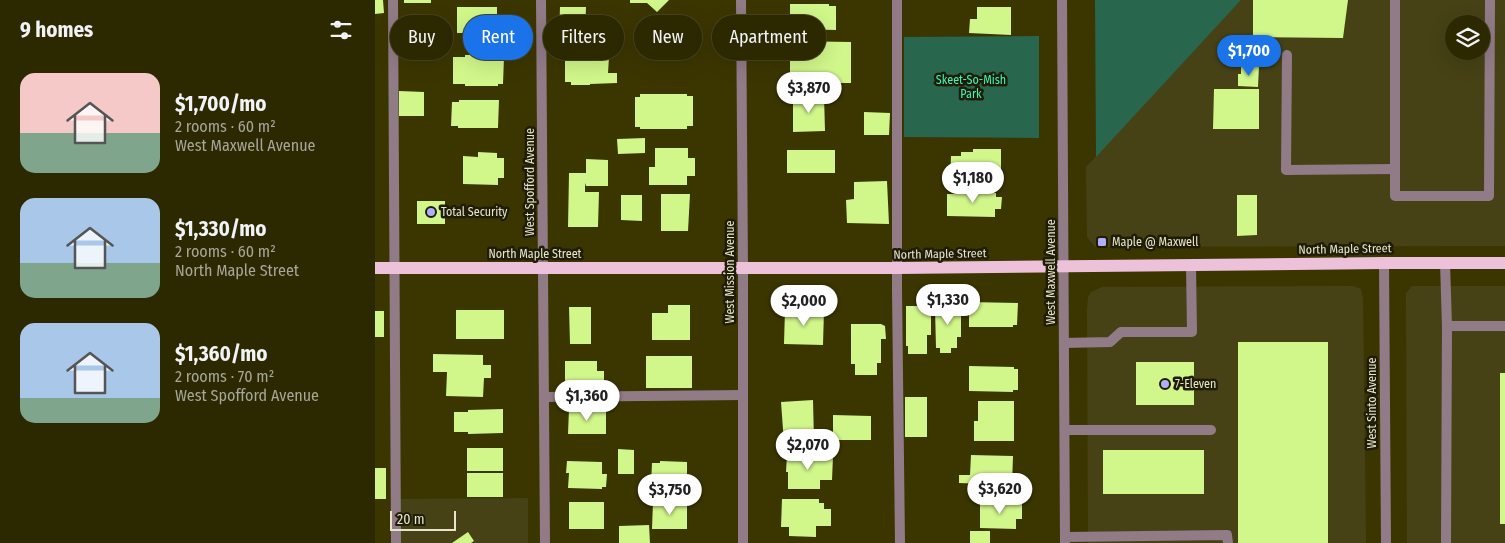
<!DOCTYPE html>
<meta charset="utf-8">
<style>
body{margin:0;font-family:"Fira Sans Condensed",sans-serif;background:#38340f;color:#f1f3f6;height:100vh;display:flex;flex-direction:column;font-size:19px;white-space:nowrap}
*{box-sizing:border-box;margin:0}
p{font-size:16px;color:#a6a699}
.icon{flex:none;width:28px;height:28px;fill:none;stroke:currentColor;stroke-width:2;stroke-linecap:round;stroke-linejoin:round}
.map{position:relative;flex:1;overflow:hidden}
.drawer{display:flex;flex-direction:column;background:#2c2800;width:375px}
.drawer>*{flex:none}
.guide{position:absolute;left:15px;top:15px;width:475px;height:45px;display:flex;gap:10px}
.fabs{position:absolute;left:1070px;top:15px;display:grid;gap:10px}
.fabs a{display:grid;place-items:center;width:45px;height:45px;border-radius:50%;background:#2c2800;box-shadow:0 5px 20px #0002,0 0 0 1px #484422;font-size:25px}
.scale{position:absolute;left:15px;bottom:12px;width:66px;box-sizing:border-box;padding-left:5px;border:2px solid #e7e5cb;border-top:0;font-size:14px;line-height:18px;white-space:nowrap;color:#e7e5cb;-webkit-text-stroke:4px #1f1d08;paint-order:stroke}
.price{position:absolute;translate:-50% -42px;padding:0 11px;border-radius:18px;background:#fff;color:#222;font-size:16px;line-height:32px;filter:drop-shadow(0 1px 2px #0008)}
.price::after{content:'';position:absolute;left:50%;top:30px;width:15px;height:11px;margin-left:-8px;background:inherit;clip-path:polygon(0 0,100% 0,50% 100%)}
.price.active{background:#1a73e8;color:#fff}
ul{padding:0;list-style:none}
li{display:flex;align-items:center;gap:15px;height:125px;padding:0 20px}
li span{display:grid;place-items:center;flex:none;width:140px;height:100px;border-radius:15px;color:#555}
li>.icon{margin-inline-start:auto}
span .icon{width:60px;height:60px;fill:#fffc;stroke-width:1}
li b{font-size:21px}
h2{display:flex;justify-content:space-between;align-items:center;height:60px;padding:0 20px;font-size:21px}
.pill{padding:0 18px;border-radius:22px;background:#2c2800;box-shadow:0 5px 20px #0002,0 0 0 1px #484422;font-size:18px;line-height:45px}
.pill.active{background:#1a73e8;color:#fff}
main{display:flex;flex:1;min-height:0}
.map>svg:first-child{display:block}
.built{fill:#464215;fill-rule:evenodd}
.green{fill:#29664e}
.building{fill:#d1f68a}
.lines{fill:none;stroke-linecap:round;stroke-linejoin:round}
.service{stroke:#917b87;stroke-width:10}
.minor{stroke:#917b87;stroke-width:10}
.tertiary{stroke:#917b87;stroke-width:10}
.primary{stroke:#eec1da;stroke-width:12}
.poi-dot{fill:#afaefa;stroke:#1f1d08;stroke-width:2}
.labels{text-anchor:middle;stroke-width:5;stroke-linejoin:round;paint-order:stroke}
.park-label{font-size:12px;fill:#3cf5b5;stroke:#1f1d08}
.street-label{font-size:12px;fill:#e7e5cb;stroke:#1f1d08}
.poi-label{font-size:12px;fill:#e7e5cb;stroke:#1f1d08;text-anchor:start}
</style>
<main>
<section class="drawer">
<h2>9 homes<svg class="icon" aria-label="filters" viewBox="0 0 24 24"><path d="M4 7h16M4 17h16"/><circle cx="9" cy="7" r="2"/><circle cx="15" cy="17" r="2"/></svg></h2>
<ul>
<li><span style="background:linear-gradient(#f6c9c9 60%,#7fa58c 0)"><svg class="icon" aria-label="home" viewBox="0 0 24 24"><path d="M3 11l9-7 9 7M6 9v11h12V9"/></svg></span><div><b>$1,700/mo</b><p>2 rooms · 60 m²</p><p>West Maxwell Avenue</p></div></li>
<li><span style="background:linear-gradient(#a9c7e8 65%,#7fa58c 0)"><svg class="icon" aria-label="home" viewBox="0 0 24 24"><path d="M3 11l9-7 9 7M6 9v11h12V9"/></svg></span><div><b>$1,330/mo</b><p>2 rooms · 60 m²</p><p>North Maple Street</p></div></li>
<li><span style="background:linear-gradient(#a9c7e8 75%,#7fa58c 0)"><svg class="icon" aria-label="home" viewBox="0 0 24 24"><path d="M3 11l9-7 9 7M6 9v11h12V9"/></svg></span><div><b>$1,360/mo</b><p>2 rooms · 70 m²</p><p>West Spofford Avenue</p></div></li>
</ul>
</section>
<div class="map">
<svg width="1130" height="543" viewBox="0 0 1130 543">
<rect width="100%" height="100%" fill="#3b3600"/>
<g class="built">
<path d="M866 0H1130V246L720 247 712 237 711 167ZM1079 24H1106V51H1079Z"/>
<polygon points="978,286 986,289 988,299 991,543 713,543 712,310 713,297 716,292 727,287"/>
<polygon points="1037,286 1130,286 1130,543 1032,543 1031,293"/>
<polygon points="153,498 153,543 25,543 25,499"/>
</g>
<g class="green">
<polygon points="720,0 866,0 721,157"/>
<polygon points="664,36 664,138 529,137 529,37"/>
</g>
<g class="building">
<polygon points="0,0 8,0 9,13 0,14"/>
<rect x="29" y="0" width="27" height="3"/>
<polygon points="255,0 294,0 282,12 272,3 255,3"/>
<polygon points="878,0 973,0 968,38 878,37"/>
<polygon points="415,4 454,4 454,6 461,6 461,30 415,29"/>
<rect x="82" y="7" width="40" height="26"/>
<polygon points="185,7 211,7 210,38 184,37"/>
<polygon points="602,7 636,7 636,35 594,33 595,19 602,19"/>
<polygon points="415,41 476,42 476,83 415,83"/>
<polygon points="197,53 227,54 227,57 234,57 233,73 242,73 242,83 215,84 215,85 196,85 196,82 190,82 190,57 197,57"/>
<polygon points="90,55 123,55 123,57 129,57 128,84 123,84 123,86 90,86 90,84 78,84 78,57 90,57"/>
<polygon points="866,66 884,66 883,87 863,86 863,74 866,74"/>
<polygon points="839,89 884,89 884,129 838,129"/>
<polygon points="24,91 49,92 49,116 24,116"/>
<polygon points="265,94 312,94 312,96 318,96 318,126 312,126 312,129 265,129 265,127 260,127 260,97 265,97"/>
<polygon points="418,96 449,96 450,131 418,132"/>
<polygon points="84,100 124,100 123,128 83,128 83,126 76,126 77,102 84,102"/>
<polygon points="489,112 515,113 514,135 489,135"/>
<polygon points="270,138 270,153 243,154 242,139"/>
<polygon points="280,148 313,148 313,158 320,158 320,176 312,176 312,185 274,185 274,167 280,167"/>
<polygon points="598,149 626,149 626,186 575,185 576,156 586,156 586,152 598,152"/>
<rect x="412" y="150" width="48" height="23"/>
<polygon points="103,152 122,153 122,158 129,158 129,178 123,178 123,185 88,184 88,156 103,157"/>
<polygon points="211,159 233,160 233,186 211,186 210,183 210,192 224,192 223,227 193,227 194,173 211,173"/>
<polygon points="512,181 514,224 472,223 471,200 479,199 479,182"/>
<polygon points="581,192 621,193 621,197 627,197 626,209 620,209 620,217 572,216 572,194 581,194"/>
<polygon points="286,194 315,194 313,231 286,231"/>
<polygon points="246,195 267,195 267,221 246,220"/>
<polygon points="862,195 882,195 882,235 862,236"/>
<rect x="42" y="201" width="28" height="23"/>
<polygon points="594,302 643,303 642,325 638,325 638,327 594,327"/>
<polygon points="562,303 584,303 584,308 586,308 586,337 582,337 582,348 576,348 576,353 565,353 565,348 561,348 560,308 562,308"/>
<polygon points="293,305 315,305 315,340 277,340 277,313 293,313"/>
<polygon points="531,306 556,306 556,335 552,335 552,354 533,354 533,346 531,346"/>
<polygon points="194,307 216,307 216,344 195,344"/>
<polygon points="410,309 449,310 448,345 409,344"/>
<rect x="81" y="310" width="48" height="29"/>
<rect x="0" y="311" width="9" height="26"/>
<polygon points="476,324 506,324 510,326 511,339 506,339 506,363 502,363 502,375 480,375 480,364 476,364"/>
<rect x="863" y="342" width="90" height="201"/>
<polygon points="58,354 108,355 108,365 116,365 116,378 109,378 108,397 71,396 72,372 58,372"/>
<rect x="271" y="356" width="46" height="32"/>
<polygon points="190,361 222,361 222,371 229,371 229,385 190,385"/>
<rect x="761" y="362" width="58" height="43"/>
<polygon points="594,366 639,367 639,369 643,369 643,390 638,390 638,392 594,391"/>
<rect x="1125" y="373" width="5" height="151"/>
<rect x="530" y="397" width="22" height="40"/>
<polygon points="438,400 439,441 409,443 406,402"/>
<polygon points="603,401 639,401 639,441 599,441 599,421 603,421"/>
<polygon points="128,409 128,433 93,434 93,432 79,432 79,412 93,412 93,410"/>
<polygon points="194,409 231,410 231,434 193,434"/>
<polygon points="458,415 496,416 496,440 458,440"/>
<rect x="92" y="448" width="36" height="23"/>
<polygon points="243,449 259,450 259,474 243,474"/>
<rect x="728" y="450" width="101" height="44"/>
<polygon points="412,455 458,456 457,480 445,480 445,489 413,489 413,472 411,472"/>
<polygon points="596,455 638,456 637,485 584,483 584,475 595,475"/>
<polygon points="192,461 227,462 227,474 232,474 231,487 227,487 227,489 193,488 194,473 191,473"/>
<polygon points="285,461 312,462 312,489 286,488 286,487 276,486 277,463 285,463"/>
<rect x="0" y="468" width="11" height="31"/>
<rect x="92" y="473" width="36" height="24"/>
<polygon points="407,499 444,499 444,503 449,503 449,509 456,509 456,526 441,526 441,537 414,536 414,527 406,527"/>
<rect x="194" y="502" width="35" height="27"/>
<polygon points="278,502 312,503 312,529 277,529"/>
<polygon points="605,503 647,503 647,519 641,519 641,529 605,528"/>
<polygon points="274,525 275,543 244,543 244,526"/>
<rect x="595" y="531" width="20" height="12"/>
<polygon points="93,532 99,541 96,543 77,543"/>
</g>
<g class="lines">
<g class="service">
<polyline points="18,0 21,543"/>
<polyline points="522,0 522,290 525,543"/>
<polyline points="1020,0 1020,196 1114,196 1115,0"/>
<polyline points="912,55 911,170 1020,169"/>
<polyline points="1070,263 1072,326"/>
<polyline points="689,343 735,342 746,332 817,332 816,265"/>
<polyline points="169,397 368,395"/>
<polyline points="690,430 836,430"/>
<polyline points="690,537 852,535 853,543"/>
<polyline points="1071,543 1072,326 1130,326"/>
</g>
<g class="minor">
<polyline points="166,0 170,543"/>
<polyline points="366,0 368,268 368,543"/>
<polyline points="1009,263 1011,543"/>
</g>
<polyline class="tertiary" points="687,0 690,543"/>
<polyline class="primary" points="0,268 522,268 1009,263 1130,263"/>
</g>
<g class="poi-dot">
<circle cx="56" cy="212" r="5"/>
<rect x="722" y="237" width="10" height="10" rx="2.5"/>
<circle cx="790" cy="384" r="5"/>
</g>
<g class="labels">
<g class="park-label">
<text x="596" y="84">Skeet-So-Mish<tspan x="596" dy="14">Park</tspan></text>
</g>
<g class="street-label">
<text transform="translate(155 182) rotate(-90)" y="4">West Spofford Avenue</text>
<text transform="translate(970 249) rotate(-1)" y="4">North Maple Street</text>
<text x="160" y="258">North Maple Street</text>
<text transform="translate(565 254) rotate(-1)" y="4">North Maple Street</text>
<text transform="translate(355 272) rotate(-90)" y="4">West Mission Avenue</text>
<text transform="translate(676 272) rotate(-90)" y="4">West Maxwell Avenue</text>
<text transform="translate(997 403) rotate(-90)" y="4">West Sinto Avenue</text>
</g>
<g class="poi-label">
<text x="66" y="216">Total Security</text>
<text x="737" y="246">Maple @ Maxwell</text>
<text x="800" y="388">7-Eleven</text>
</g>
</g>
</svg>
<div class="fabs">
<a><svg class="icon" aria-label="layers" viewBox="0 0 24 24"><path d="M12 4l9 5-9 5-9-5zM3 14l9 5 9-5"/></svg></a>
</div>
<div class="scale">20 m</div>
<b class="price active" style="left:874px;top:77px">$1,700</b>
<b class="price" style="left:434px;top:114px">$3,870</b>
<b class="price" style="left:598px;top:204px">$1,180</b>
<b class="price" style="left:573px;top:326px">$1,330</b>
<b class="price" style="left:429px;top:327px">$2,000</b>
<b class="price" style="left:212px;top:422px">$1,360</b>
<b class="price" style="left:433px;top:471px">$2,070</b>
<b class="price" style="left:625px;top:515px">$3,620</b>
<b class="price" style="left:295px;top:516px">$3,750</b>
<div class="guide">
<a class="pill">Buy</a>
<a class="pill active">Rent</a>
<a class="pill">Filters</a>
<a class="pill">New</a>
<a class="pill">Apartment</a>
</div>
</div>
</main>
